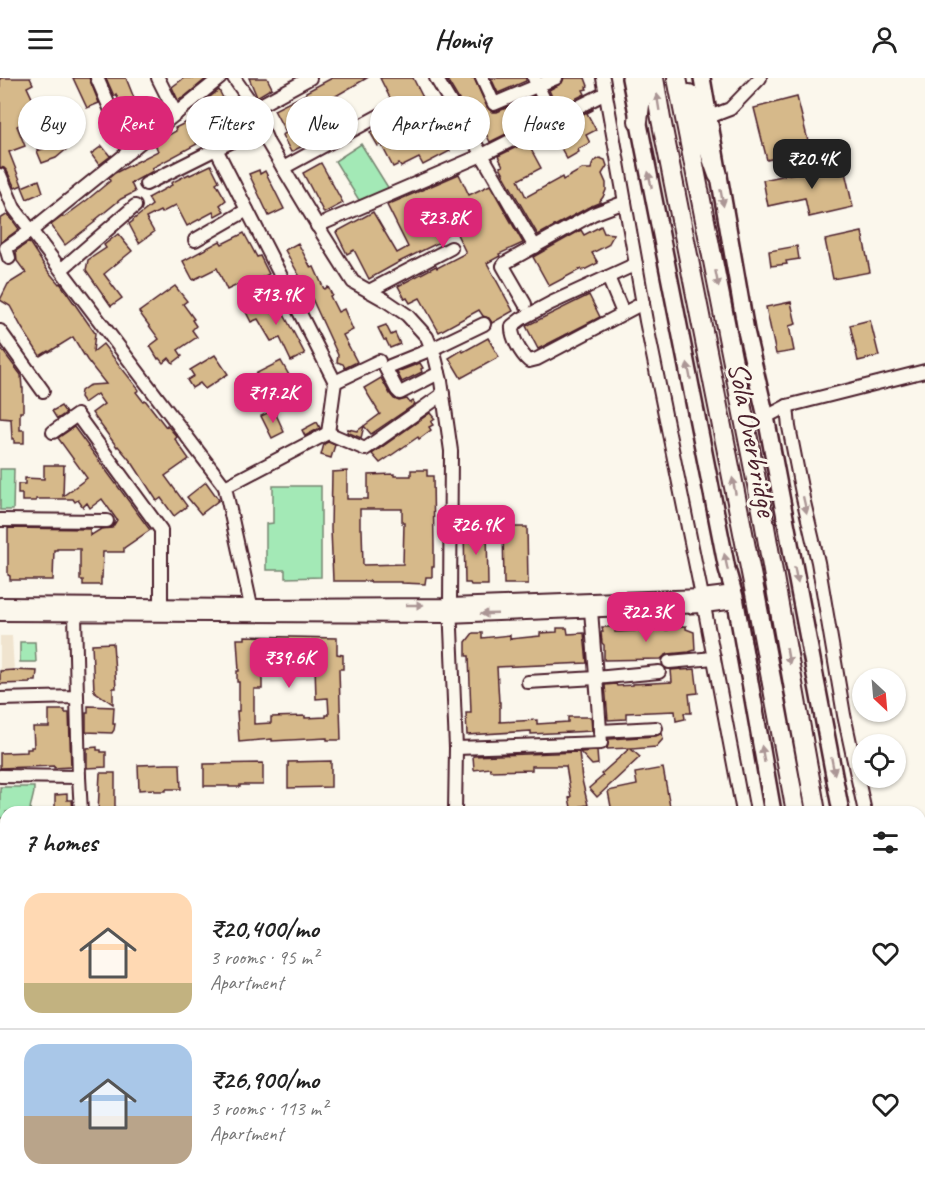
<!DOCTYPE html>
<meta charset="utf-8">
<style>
body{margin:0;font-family:Caveat,sans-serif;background:#f2f2f2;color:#222;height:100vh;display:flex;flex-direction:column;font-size:22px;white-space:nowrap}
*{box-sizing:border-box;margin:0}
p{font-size:20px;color:#767676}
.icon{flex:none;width:33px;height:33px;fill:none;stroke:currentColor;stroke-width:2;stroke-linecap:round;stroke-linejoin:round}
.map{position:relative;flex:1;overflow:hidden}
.side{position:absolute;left:0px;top:728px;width:926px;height:386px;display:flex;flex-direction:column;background:#fff;border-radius:18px 18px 0 0;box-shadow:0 2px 4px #0004}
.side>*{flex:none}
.banner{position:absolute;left:18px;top:18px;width:600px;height:54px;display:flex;gap:12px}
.needle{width:39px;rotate:154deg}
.controls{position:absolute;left:852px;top:590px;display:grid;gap:12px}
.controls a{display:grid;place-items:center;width:54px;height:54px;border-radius:50%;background:#fff;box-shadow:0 2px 4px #0004;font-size:30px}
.price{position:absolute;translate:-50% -51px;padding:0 14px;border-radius:12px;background:#db2777;color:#fff;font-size:20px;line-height:39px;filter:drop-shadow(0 2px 3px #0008)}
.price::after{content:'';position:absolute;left:50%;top:36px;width:18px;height:14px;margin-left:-9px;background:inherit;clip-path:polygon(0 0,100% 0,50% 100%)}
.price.on{background:#222;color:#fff}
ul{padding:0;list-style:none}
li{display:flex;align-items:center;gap:18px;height:150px;padding:0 24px}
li+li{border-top:2px solid #e0e0e0}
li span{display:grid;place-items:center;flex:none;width:168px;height:120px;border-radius:18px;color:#555}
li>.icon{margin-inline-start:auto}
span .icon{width:72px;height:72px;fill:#fffc;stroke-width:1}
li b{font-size:26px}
h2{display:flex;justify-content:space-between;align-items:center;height:72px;padding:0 24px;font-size:26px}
.tag{padding:0 21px;border-radius:27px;background:#fff;box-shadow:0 2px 4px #0004;font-size:21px;line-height:54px}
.tag.on{background:#db2777;color:#fff}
header{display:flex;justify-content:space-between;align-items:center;height:78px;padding:0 24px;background:#fff;font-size:27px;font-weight:700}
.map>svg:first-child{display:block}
.built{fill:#f0e4cf}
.green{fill:#a3e9b6;stroke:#768470;stroke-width:1.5}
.building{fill:#d6b98a;stroke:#4a1f2b;stroke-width:1.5;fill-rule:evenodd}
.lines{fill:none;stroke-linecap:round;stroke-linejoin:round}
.minor-casing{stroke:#4a1f2b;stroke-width:16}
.major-casing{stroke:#4a1f2b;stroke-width:20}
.highway-casing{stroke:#4a1f2b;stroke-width:22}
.minor{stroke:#fbf7ec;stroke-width:12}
.major{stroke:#fbf7ec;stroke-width:15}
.highway{stroke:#fbf7ec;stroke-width:18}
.oneway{fill:#ab9695}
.labels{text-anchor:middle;stroke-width:6;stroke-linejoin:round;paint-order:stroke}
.street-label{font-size:30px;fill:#4a1f2b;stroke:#fbf7ec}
</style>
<header><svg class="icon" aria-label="menu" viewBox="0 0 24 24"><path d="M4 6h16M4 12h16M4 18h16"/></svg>Homiq<svg class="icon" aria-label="person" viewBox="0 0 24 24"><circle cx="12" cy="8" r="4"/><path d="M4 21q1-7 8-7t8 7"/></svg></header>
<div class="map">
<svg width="925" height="1112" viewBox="0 0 925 1112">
<rect width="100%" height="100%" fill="#fbf7ec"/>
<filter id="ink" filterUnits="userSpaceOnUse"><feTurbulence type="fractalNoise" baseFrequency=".0167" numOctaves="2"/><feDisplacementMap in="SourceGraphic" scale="12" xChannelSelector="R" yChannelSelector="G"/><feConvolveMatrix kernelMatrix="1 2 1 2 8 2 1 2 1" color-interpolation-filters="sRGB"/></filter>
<g filter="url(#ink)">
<polygon class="built" points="0,558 12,558 14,592 0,592"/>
<g class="green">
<polygon points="361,66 389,111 362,127 335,83"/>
<polygon points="0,391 14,391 13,432 0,432"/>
<polygon points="273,408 321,408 321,499 285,500 285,492 266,492 266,446 273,445"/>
<polygon points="20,564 35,564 36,584 20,584"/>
<path d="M0 709H34C35 720 30 723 30 733L6 734V740H0Z"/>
</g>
<g class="building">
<polygon points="0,0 30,0 33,6 27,9 40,37 17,48 25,68 9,74 22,107 15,110 7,93 4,90 0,89"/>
<polygon points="73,0 89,0 99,25 87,30"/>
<polygon points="106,0 126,0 134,20 120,25 116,16 114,18"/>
<polygon points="184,0 207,0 183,20 178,22 172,9"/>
<polygon points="249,0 267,0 272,10 257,19"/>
<polygon points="332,0 367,0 308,34 320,59 291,74 282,57 286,55 274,32 306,16 306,14"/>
<polygon points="380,0 413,0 450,73 423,87 419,80 401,89 399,86 393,89 381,66 378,68 370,54 399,38"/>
<polygon points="446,0 474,0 487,29 492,34 497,34 533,18 539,30 516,41 520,49 490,64 486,56 481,59"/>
<polygon points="491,0 526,0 526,3 498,15"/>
<polygon points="564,0 585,0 588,8 586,9 587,11 583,12 585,16 557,30 549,12 562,5"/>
<polygon points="219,12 224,22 227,20 232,30 230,31 235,42 228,45 216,42 206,22"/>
<polygon points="797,19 810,71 767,82 754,30"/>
<polygon points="593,31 593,32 587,35 596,52 586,57 590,65 578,71 579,74 567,81 551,52"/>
<polygon points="141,32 151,45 139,55 129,41"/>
<polygon points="187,44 197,66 152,90 153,93 131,105 135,114 121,121 94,143 95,144 65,167 51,147 63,138 64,139 87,122 110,103 109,100 115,95 158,73 154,64 161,58 162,61 176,53 175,50"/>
<polygon points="67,53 75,64 56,80 42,85 37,73 48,69"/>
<polygon points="527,64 541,90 518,102 526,119 562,99 563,102 582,91 591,91 593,84 600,80 605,82 607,88 602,96 606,105 606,112 603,119 600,123 601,124 589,129 538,157 502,94 503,94 500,89 503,88 498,78"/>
<polygon points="102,68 110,78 112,77 99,87 91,76"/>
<polygon points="321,85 343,125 324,135 303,95"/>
<polygon points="843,85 853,129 809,139 805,120 768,128 763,102"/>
<polygon points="211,87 219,103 216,105 226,122 220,127 224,133 215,138 213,134 187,148 176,127 161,135 160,133 146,140 154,154 139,165 129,146 133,143 133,142 152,127 148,120 172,107 171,105 189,96 190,97"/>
<polygon points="259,92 260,96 265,93 284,131 269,138 249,96"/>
<polygon points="459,96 469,117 490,107 523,165 499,176 500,178 487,185 513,233 492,245 489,240 483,238 479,232 439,254 420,220 410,225 407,220 405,221 398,208 436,188 437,190 466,175 455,152 438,161 440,164 401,183 369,201 354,172 347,176 336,154 373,134 397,175 408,169 387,127"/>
<polygon points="39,102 43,114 27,121 22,109"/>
<polygon points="8,136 19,151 0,165 0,141"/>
<polygon points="601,148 604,155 614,156 608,167 592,175 598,185 582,193 581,191 549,208 533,179 581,152 584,157"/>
<polygon points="862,154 870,194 833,201 825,162"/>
<polygon points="244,155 257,179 260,178 269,196 255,203 252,200 227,212 217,190 193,202 183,183 220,163 222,166"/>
<polygon points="118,156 132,173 104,196 122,220 111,228 86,192 88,182 106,170 104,167"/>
<polygon points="29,164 48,193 59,206 60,205 95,255 93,274 103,266 139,312 136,314 143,323 145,322 166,349 167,347 177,359 175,361 189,381 165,398 187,428 174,438 161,420 157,423 133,386 118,368 117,369 92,335 104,326 97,316 84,325 80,319 81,313 88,308 91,307 106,306 87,282 73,259 49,274 48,273 40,278 22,250 10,228 0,222 8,206 26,195 17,183 16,173"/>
<polygon points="298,165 311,190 314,189 324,211 328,209 332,217 330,218 338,234 344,231 353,252 343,257 357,284 345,290 343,286 337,284 338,277 307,210 304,211 299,200 300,199 285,172"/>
<polygon points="797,168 799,181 786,183 787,186 771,188 769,173"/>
<polygon points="175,208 187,223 183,226 194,241 192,242 196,248 192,252 197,259 178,272 182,278 173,285 169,280 163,285 159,280 158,281 150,268 159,261 139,234"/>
<polygon points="589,217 600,239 538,271 526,248"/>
<polygon points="276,218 282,230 281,231 305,276 291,283 280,260 271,263 258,241 251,244 245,232"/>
<polygon points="791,224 796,246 789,248 794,273 776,276 766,229"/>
<polygon points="870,242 879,278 858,283 850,247"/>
<polygon points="386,247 391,257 395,255 400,266 390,270 386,262 384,262 378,250"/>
<polygon points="488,260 499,279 461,300 449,280 462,272 463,274"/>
<polygon points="0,269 21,297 22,310 23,310 23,334 20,334 20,352 24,352 24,365 14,365 14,361 12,361 11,341 0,340"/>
<polygon points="215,277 228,296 205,311 200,305 192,310 187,302 194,298 190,292"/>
<polygon points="281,283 290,299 252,319 243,302"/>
<polygon points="420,285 423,290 421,291 422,294 402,304 397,294"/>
<polygon points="381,300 390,316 394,321 399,323 407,321 410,325 413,323 415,326 371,356 364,348 361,360 347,354 348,351 357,353 380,336 364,310"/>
<polygon points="61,328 66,335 57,341 52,333"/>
<polygon points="274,332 284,354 272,360 261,338"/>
<polygon points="430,335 435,341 431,344 433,347 429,349 431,352 419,361 418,359 380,385 372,376"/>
<polygon points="317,344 320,350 305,358 302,352"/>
<polygon points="74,349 150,452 124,470 124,474 103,474 102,500 101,500 101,507 83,507 83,502 80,502 80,471 57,471 57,472 54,472 53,502 10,502 10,498 8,497 8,450 90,451 90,458 101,451 112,450 117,442 102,421 90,430 87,425 83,429 78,422 75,424 73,421 36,421 36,423 22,423 22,416 18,416 18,406 25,406 25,400 44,401 44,387 64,387 63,418 87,400 58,360"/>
<polygon points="328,364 335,367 331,380 321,377 324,366"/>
<path d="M411 392H427V398H433L434 469V489H432V499H426L425 506 402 505V504H370V503H333L331 451 332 394 347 393V421H368V397L394 396V398H411ZM360 431H402V445H404L403 486 363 487 362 451H360Z"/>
<polygon points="206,404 219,422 201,436 187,419"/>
<polygon points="503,449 527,449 528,506 504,506"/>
<polygon points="464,450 487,450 488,507 471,507 470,505 465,505"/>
<polygon points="686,548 686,551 694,554 695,572 689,574 668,576 664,578 661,581 604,582 604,567 602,565 601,554 603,554 602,549 615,549 615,554 635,553 635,551 648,550 648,552 668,552 668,549"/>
<polygon points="557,550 567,550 568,556 584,555 587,585 497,589 499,624 500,624 500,644 537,642 537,646 568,644 568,639 591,639 592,653 531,656 531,653 467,657 466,635 471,635 469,578 466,578 466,564 473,555 482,555 482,560 510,557 510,561 540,558 540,555 557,554"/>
<path d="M245 558 337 560V576L343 577V591H339L341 662H327V660L272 663V661L239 664 237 633H239V604H237V593H239L237 561H245ZM262 568H291V586L315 587 316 621 328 620 329 637H326V639L305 640V638L271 639V645L254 646V611H262V596H260L258 572H261Z"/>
<polygon points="113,565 116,610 113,610 113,626 94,613 92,566"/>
<polygon points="682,591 682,592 695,591 698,615 689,616 691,635 684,635 685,641 676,643 675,633 626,635 626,641 608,642 605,607 616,606 617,608 633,607 633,606 672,604 671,592"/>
<polygon points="14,592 37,593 36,603 30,603 30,605 0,606 0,593"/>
<polygon points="88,628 114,629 113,646 115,646 114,652 112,655 86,654 86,635 88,635"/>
<polygon points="49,632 65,632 65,635 69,635 71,689 54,690 54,688 0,690 0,675 27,674 27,671 31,671 31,669 34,669 33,649 49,649"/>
<polygon points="662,655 663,661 656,669 631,671 640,679 597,719 589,710 603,698 601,696 630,670 607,671 609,661 656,658"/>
<polygon points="97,669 97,672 101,672 101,674 106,674 106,689 87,690 87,670"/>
<polygon points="597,673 598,686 592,687 580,674"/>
<polygon points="579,674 582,702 588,727 581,728 583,734 572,734 569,720 571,719 566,688 532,688 532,692 491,693 490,690 474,692 473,678"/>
<polygon points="331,683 331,709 288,710 288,684"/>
<polygon points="263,685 263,707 240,707 240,709 229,709 229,708 204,708 204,686"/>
<polygon points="167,686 180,686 181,711 166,711 166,713 154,713 154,711 139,712 138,687"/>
<polygon points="663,690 671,734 612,734 608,713 637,707 635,695"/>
<polygon points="100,695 115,695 115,734 98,734"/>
<polygon points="67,716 67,722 72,722 73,734 55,734 55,717"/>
</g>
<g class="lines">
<g class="minor-casing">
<g id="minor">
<polyline points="97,0 129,74"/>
<polyline points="158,0 176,36"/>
<polyline points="234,0 250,23 268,65 322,155 353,204 385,222 407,237 427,259 435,279 441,303 451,373 450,527 456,670 455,734"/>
<polyline points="436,0 482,77 606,15"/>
<polyline points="482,0 494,26 556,0"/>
<polyline points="534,0 547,28"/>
<polyline points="603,0 646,243 704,528 743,734"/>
<polyline points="253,31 310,0"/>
<polyline points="709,39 730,31 760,0"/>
<polyline points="262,49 216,71 335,304 328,355"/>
<polyline points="283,90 386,34"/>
<polyline points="0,97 14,130 225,409"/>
<polyline points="146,106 216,71"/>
<polyline points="317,148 482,77 535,169"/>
<polyline points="195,162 247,132"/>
<polyline points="9,180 6,170 32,152 220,0"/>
<path d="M636 186 551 225 521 241 512 248C511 259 521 276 529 283L537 281 643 225"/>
<polyline points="62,191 135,128"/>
<polyline points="608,199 623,235"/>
<polyline points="369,213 451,170"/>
<polyline points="525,226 503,188 505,185 593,136 625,124"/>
<polyline points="0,253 43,313"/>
<polyline points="439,295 400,315 397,312 386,291 390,288 432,271 484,246"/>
<polyline points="335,304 379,283"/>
<polyline points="787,328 789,349 803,420 818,484 844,637 865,734"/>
<polyline points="766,339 787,328 925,293"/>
<polyline points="53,354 77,337 161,452 161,527"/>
<polyline points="0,442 107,443"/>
<polyline points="0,526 251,528 450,527 702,518 734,514"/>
<polyline points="251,528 225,409 328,355 365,371 443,316"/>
<polyline points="0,536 447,538 704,528 736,524"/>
<polyline points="669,584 714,580"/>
<polyline points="528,604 596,600 659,594"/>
<polyline points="77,619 79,699"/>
<polyline points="0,621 77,619 75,536"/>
<polyline points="600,653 656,650"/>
<polyline points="456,670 601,665 591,532"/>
<polyline points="0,698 79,699 81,734"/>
<polyline points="0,794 6,794"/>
<polyline points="920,796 925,794"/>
<polyline points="0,871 6,870"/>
<polyline points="0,968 6,968"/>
<polyline points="0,1029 6,1029"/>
<polyline points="0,1081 6,1081"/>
<polyline points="0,1092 6,1092"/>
<polyline points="811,1107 812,1112"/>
<polyline points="14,1112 14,1107"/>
<polyline points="100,1112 100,1107"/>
<polyline points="154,1112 154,1107"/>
<polyline points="261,1112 261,1107"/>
<polyline points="410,1112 410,1107"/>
</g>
</g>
<g class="major-casing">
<g id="major">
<polyline points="630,0 727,491 735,519 773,734"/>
<polyline points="702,0 746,253 766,339 841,734"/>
<polyline points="920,980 925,979"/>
<polyline points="920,1004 925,1003"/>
<polyline points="846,1107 847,1112"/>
<polyline points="910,1107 911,1112"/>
</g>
</g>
<g class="highway-casing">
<g id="highway">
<polyline points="654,0 661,41 755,515 796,734"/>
<polyline points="677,0 762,432 816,734"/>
<polyline points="689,16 718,97"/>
<polyline points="638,43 640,27 640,0"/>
<polyline points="864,1107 865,1112"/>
<polyline points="886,1107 887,1112"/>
</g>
</g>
<use href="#minor" class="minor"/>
<use href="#major" class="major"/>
<use href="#highway" class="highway"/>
</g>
<defs><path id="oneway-solid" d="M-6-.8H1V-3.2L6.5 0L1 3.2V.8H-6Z" transform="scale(1.5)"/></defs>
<g class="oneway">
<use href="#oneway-solid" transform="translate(658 24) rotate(-99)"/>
<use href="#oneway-solid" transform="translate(650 102) rotate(-102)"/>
<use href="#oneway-solid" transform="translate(722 120) rotate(80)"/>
<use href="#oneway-solid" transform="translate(717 201) rotate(79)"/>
<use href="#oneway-solid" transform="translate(689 293) rotate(-101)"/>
<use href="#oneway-solid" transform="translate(734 408) rotate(-101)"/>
<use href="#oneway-solid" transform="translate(805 427) rotate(77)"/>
<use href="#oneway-solid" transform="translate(726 484) rotate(-102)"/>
<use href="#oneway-solid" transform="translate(796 497) rotate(79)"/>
<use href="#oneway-solid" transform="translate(415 527)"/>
<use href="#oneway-solid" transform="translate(489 536) rotate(178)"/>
<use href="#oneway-solid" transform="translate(788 578) rotate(80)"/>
<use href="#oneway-solid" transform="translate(763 676) rotate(-100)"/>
<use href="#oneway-solid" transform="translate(833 688) rotate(79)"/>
</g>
</g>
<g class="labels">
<g class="street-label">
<text transform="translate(753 361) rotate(79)" y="10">Sola Overbridge</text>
</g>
</g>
</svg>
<div class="controls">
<a><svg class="needle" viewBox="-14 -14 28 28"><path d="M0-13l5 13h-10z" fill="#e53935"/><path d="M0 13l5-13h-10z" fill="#767676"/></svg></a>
<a><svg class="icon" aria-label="locate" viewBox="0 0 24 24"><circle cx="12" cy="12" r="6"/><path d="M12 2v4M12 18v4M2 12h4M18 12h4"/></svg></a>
</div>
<b class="price on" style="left:812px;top:112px">₹20.4K</b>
<b class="price" style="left:443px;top:171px">₹23.8K</b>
<b class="price" style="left:276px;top:248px">₹13.9K</b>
<b class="price" style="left:273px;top:346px">₹17.2K</b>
<b class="price" style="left:476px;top:478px">₹26.9K</b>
<b class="price" style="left:646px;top:565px">₹22.3K</b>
<b class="price" style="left:289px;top:611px">₹39.6K</b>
<div class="banner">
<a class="tag">Buy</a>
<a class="tag on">Rent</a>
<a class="tag">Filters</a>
<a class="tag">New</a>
<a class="tag">Apartment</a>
<a class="tag">House</a>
</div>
<section class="side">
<h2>7 homes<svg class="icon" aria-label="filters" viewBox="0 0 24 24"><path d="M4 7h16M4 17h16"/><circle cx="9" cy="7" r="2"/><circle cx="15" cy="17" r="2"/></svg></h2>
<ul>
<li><span style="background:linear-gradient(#ffd9b3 75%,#c2b280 0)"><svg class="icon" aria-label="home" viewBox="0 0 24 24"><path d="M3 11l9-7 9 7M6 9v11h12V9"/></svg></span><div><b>₹20,400/mo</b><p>3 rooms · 95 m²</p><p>Apartment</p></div><svg class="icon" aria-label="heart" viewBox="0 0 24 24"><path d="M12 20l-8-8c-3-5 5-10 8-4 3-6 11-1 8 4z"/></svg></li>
<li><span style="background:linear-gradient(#a9c7e8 60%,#b9a48a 0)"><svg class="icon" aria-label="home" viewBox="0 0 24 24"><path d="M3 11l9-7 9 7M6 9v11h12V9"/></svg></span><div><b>₹26,900/mo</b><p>3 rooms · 113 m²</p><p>Apartment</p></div><svg class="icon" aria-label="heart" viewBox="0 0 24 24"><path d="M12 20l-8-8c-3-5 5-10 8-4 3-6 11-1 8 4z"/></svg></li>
</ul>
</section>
</div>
